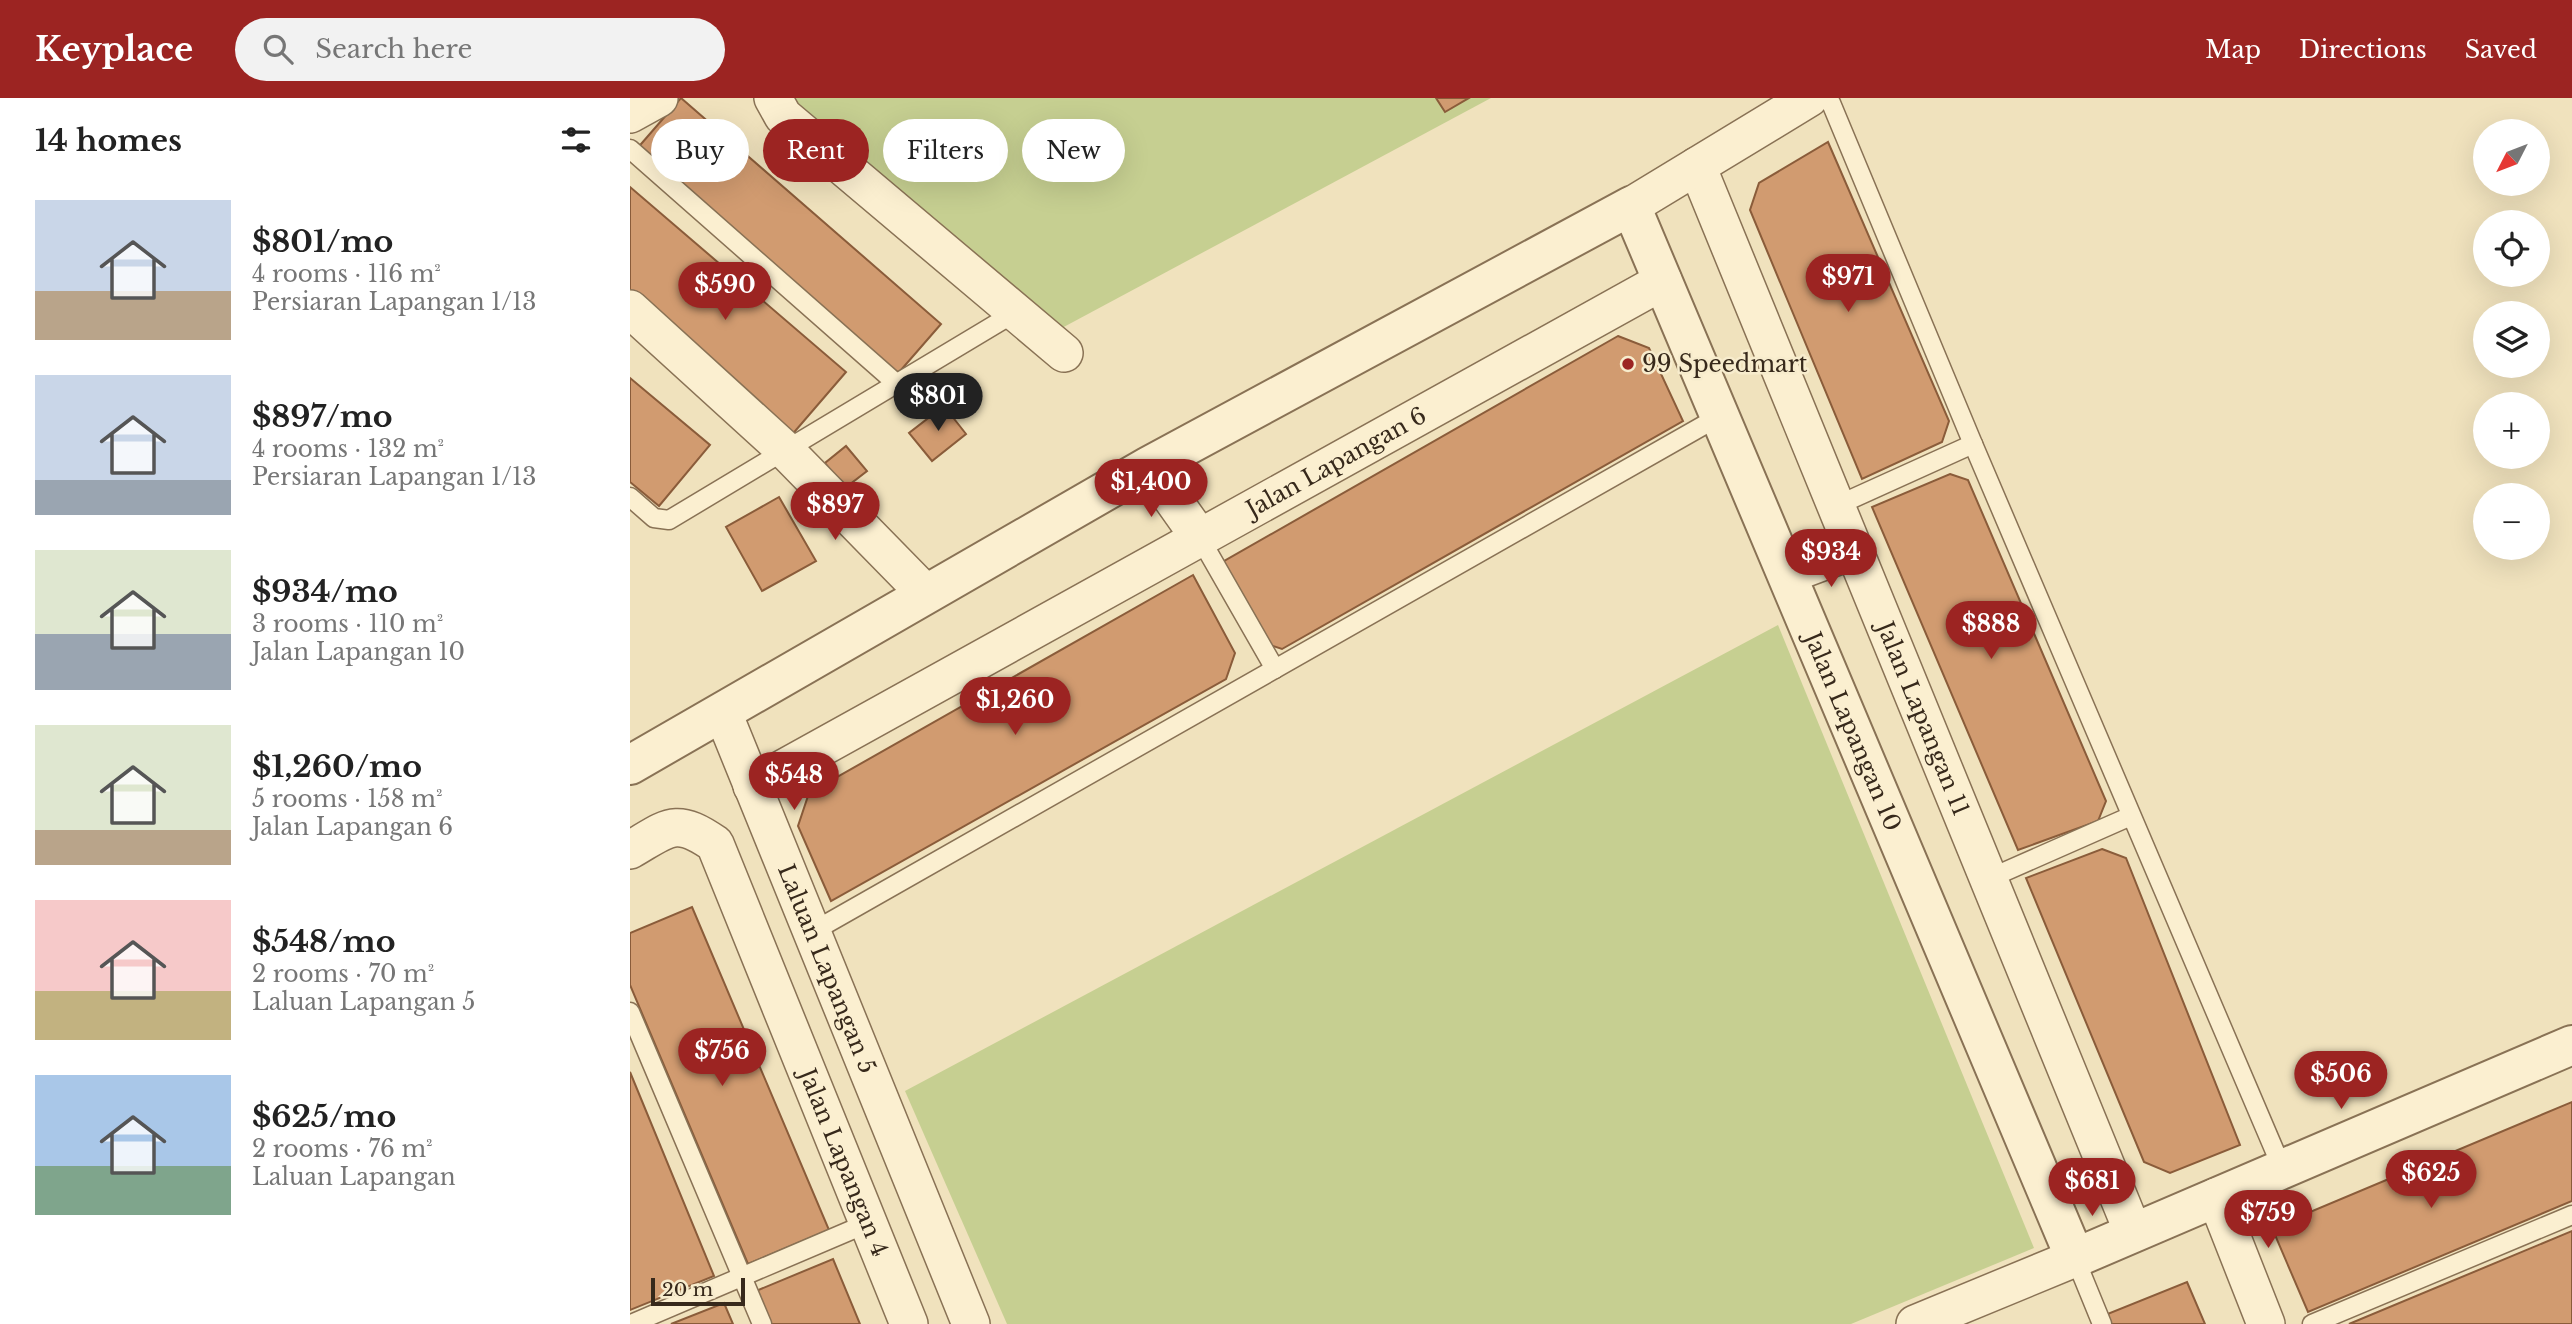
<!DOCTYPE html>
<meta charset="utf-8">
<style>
body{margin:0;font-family:"Libre Baskerville",serif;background:#f2f2f2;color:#222;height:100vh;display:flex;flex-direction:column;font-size:26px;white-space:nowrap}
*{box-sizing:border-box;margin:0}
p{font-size:23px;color:#767676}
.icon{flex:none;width:38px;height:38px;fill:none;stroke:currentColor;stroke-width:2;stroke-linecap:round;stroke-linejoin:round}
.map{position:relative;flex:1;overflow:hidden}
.panel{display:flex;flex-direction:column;background:#fff;width:630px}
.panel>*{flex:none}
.top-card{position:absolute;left:21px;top:21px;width:665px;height:63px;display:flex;gap:14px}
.needle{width:46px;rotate:228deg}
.tools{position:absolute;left:1843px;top:21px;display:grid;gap:14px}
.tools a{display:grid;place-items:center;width:77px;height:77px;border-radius:50%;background:#fff;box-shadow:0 7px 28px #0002;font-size:35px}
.scale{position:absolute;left:21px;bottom:18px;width:94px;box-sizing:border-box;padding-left:7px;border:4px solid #37291b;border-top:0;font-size:19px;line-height:24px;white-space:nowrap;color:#37291b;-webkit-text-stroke:5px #f7eccd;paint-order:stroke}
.price{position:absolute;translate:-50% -60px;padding:0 16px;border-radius:24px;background:#9c2422;color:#fff;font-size:23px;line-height:46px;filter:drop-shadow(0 2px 4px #0008)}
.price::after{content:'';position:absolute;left:50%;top:42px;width:21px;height:16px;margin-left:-10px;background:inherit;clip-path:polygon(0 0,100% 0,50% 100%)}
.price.selected{background:#222;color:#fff}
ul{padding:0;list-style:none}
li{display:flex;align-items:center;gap:21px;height:175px;padding:0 35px}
li span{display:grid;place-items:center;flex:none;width:196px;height:140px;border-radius:0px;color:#555}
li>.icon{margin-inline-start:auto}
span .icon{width:84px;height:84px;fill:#fffc;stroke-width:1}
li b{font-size:30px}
h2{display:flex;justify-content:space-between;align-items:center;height:84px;padding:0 35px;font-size:30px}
.chip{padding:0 24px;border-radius:32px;background:#fff;box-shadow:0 7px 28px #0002;font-size:24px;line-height:63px}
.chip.selected{background:#9c2422;color:#fff}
header{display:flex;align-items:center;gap:42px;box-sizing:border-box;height:98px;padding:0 35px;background:#9c2422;color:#fff}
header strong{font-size:33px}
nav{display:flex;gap:38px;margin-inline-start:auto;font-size:24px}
.search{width:490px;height:63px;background:#f2f2f2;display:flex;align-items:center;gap:18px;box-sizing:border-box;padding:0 24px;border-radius:38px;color:#767676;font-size:26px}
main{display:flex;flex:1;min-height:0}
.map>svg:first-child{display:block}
.green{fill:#c6cf91}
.building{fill:#d19b70;stroke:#8a5c3a;stroke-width:2}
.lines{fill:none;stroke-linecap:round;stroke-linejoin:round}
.service-casing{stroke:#897255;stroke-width:21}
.minor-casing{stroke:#897255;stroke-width:40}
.tertiary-casing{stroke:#897255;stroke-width:42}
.service{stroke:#fbefd0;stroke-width:18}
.minor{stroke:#fbefd0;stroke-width:37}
.tertiary{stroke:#fbefd0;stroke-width:38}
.poi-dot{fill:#9c2422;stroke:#f7eccd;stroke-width:2.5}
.labels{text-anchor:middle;stroke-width:5;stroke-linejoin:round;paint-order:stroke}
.poi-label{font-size:23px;fill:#37291b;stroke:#f7eccd;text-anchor:start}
.street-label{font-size:23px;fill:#37291b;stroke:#f7eccd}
</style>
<header>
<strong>Keyplace</strong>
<div class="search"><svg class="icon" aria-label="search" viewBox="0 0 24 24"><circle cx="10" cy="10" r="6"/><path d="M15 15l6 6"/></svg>Search here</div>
<nav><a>Map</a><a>Directions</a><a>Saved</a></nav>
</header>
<main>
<section class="panel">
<h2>14 homes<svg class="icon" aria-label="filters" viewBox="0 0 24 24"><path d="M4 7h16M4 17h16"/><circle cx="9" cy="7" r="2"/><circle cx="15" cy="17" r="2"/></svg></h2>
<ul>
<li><span style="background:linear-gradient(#c9d6e8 65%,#b9a48a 0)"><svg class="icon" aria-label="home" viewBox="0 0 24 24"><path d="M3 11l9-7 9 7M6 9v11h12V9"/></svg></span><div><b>$801/mo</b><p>4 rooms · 116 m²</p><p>Persiaran Lapangan 1/13</p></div></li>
<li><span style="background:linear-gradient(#c9d6e8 75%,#9aa5b1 0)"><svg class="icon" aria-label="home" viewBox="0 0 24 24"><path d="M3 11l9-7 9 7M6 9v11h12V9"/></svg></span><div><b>$897/mo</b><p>4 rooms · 132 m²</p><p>Persiaran Lapangan 1/13</p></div></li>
<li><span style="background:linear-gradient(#dfe7d0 60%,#9aa5b1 0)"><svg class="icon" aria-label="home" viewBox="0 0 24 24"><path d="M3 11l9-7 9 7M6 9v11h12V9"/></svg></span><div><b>$934/mo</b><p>3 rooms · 110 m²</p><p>Jalan Lapangan 10</p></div></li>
<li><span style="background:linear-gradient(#dfe7d0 75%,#b9a48a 0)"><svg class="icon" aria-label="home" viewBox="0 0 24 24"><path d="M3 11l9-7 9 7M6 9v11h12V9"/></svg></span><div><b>$1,260/mo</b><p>5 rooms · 158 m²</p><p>Jalan Lapangan 6</p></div></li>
<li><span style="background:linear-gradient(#f6c9c9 65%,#c2b280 0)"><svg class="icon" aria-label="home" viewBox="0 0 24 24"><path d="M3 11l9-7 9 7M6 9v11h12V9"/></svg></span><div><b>$548/mo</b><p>2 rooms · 70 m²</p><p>Laluan Lapangan 5</p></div></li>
<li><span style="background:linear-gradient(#a9c7e8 65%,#7fa58c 0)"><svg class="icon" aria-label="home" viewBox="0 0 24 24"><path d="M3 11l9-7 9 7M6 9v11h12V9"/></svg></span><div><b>$625/mo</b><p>2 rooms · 76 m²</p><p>Laluan Lapangan</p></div></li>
</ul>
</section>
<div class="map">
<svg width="1942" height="1226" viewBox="0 0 1942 1226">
<rect width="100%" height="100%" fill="#f0e2bd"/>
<g class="green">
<polygon points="165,0 861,0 430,231 172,16"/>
<polygon points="1148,527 1404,1150 1221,1226 377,1226 275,993"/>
</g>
<g class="building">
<polygon points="51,0 311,226 264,280 5,53"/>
<polygon points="806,0 839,0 815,14"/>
<polygon points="1198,44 1319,323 1312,344 1232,381 1120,112 1129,85"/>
<polygon points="0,89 216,274 160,339 0,201"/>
<polygon points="988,238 1019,250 1053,323 652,551 631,544 589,466"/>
<polygon points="0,280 80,347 29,408 0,384"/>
<polygon points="314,308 336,336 302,363 279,335"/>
<polygon points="216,348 237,373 215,390 195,365"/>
<polygon points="1320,376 1338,382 1476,703 1468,723 1388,752 1242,409"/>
<polygon points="149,399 186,463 132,493 96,429"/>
<polygon points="563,477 605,555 596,581 201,803 168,728 179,695"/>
<polygon points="1472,751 1496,760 1610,1047 1540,1075 1514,1064 1396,780"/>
<polygon points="62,809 199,1132 118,1166 0,887 0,835"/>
<polygon points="0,974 84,1178 0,1212"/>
<polygon points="1942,1004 1942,1103 1678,1214 1642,1130"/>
<polygon points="1942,1133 1942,1226 1719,1226"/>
<polygon points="203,1161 230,1226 139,1226 126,1193"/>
<polygon points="1557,1184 1575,1226 1479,1226 1475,1217"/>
<polygon points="94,1205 103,1226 41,1226"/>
</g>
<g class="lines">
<g class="service-casing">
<g id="service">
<polyline points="1196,0 1201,5 1343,346 1652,1070"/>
<polyline points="0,51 267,286"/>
<polyline points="0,399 24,420 39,422 386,214"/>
<polyline points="1206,408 1343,346"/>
<polyline points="570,440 645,571"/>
<polyline points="1358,781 1501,718"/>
<polyline points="182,834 1090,318"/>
<polyline points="0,914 132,1226"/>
<polyline points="1445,1160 1472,1226"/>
<polyline points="1,1226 238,1125"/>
<polyline points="1682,1226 1942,1117"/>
</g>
</g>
<g class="minor-casing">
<g id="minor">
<polyline points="143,0 153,18 434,255"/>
<polyline points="0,16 29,0"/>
<path id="s1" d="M1067 68 1503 1134"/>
<polyline points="1001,108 1179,0"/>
<polyline points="0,211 155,352 296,496"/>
<polyline points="519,368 570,440"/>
<polyline points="1157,477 1224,452"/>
<path id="s2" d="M93 615 341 1226"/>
<path id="s3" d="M122 688 1033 183"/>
<path id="s4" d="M0 752C38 730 45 718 85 746L279 1226"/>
<polyline points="1586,1099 1636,1226"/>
<polyline points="1285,1226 1445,1160"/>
</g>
</g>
<g class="tertiary-casing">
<g id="tertiary">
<path id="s5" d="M0 667 519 368 1001 108 1445 1160 1942 947"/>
</g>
</g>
<use href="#service" class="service"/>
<use href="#minor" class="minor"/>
<use href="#tertiary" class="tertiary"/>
</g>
<circle class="poi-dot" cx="998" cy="266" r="7"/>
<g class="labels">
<g class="poi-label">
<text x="1012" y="274">99 Speedmart</text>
</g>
<g class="street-label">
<text dy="8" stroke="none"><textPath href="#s3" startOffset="668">Jalan Lapangan 6</textPath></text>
<text dy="8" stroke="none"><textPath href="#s1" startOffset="597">Jalan Lapangan 11</textPath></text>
<text dy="8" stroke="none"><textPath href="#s5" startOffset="1717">Jalan Lapangan 10</textPath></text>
<text dy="8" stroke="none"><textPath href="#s2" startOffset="276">Laluan Lapangan 5</textPath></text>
<text dy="8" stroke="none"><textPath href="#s4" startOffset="438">Jalan Lapangan 4</textPath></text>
</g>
</g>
</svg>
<div class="tools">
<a><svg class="needle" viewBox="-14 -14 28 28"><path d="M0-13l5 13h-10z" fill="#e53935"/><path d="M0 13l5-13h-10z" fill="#767676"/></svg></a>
<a><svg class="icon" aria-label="locate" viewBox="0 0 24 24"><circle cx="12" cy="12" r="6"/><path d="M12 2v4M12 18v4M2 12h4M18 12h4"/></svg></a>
<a><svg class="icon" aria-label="layers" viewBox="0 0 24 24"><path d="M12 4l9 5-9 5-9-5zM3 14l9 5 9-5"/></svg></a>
<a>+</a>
<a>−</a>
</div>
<div class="scale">20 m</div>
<b class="price" style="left:1218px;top:216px">$971</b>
<b class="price" style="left:95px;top:224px">$590</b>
<b class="price selected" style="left:308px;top:335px">$801</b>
<b class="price" style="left:521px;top:421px">$1,400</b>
<b class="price" style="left:205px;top:444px">$897</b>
<b class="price" style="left:1201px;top:491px">$934</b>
<b class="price" style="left:1361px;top:563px">$888</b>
<b class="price" style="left:385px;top:639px">$1,260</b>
<b class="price" style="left:164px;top:714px">$548</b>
<b class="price" style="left:92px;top:990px">$756</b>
<b class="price" style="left:1711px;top:1013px">$506</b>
<b class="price" style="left:1801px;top:1112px">$625</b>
<b class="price" style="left:1462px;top:1120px">$681</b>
<b class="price" style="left:1638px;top:1152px">$759</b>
<div class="top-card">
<a class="chip">Buy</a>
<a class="chip selected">Rent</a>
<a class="chip">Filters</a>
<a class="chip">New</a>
</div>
</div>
</main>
